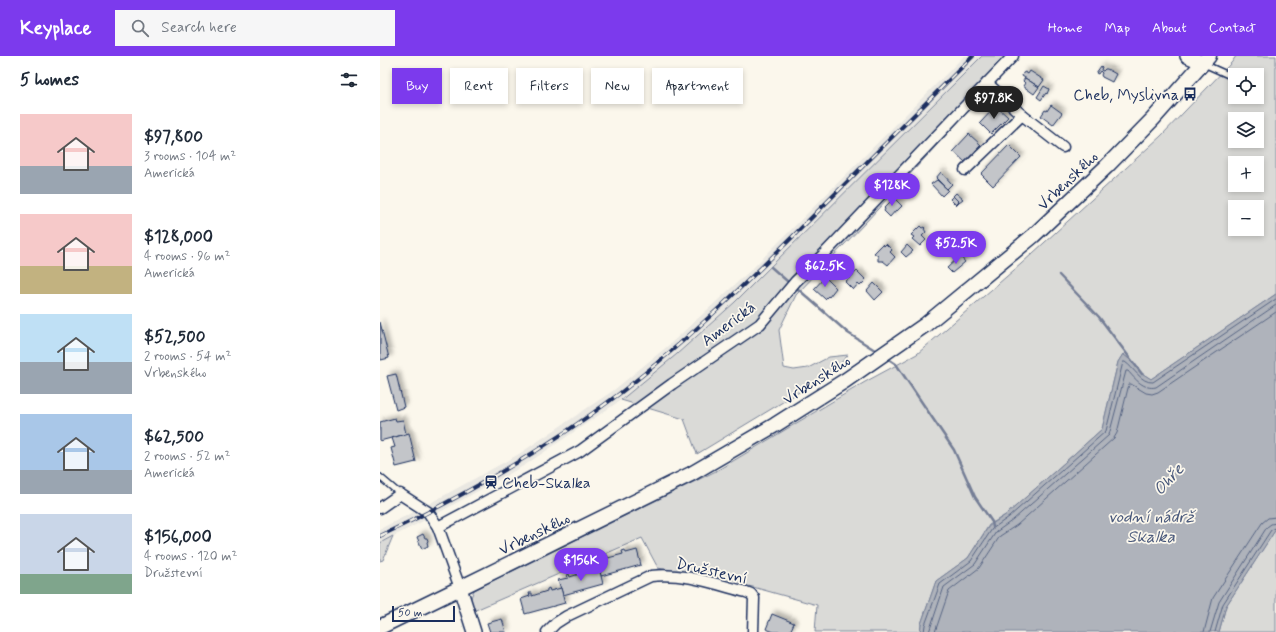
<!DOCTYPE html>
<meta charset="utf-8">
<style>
body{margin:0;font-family:Mynerve,sans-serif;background:#f6f6f7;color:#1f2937;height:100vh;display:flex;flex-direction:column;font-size:15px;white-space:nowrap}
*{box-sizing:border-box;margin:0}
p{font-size:13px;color:#747a83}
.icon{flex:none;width:22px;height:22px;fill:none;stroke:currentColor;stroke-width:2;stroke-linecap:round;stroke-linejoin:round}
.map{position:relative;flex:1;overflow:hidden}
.details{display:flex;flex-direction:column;background:#fff;width:380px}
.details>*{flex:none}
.guide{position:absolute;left:12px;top:12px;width:380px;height:36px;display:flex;gap:8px}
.fabs{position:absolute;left:848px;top:12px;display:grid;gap:8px}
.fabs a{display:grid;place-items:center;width:36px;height:36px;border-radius:0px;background:#fff;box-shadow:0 2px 6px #0003;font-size:20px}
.scale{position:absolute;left:12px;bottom:10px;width:63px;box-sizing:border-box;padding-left:4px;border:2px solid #1b2f5e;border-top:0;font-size:11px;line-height:14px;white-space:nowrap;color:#1b2f5e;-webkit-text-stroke:3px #fbf7ec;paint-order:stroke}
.price{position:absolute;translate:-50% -34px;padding:0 9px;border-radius:14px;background:#7c3aed;color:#fff;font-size:13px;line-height:26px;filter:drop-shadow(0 1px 2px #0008)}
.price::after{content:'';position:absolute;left:50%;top:24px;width:12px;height:9px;margin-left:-6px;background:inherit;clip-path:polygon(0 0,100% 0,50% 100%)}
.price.active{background:#222;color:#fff}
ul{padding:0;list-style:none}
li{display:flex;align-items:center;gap:12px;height:100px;padding:0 20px}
li span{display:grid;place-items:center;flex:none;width:112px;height:80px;border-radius:0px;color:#555}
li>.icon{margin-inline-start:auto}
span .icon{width:48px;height:48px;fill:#fffc;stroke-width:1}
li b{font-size:17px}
h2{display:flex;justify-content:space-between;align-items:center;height:48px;padding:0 20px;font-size:17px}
.chip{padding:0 14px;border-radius:0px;background:#fff;box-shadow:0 2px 6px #0003;font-size:14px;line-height:36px}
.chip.active{background:#7c3aed;color:#fff}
header{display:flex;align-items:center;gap:24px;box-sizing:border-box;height:56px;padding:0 20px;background:#7c3aed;color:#fff}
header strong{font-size:19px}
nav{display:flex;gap:22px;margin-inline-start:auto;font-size:14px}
.search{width:280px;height:36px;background:#f6f6f7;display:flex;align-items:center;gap:10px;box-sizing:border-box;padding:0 14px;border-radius:0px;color:#747a83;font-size:15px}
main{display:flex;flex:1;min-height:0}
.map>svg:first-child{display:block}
.built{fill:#eae8e2}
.green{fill:#dadad7;stroke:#7a849a;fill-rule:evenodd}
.water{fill:#afb3bb;stroke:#747e96}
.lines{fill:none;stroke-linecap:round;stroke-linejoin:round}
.shore{stroke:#566483;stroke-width:1}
.stream{stroke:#747e96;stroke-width:2.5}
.building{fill:#c3c5c9;stroke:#1b2f5e;filter:url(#shadow)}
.service-casing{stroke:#1b2f5e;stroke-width:8}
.minor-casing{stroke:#1b2f5e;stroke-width:13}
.tertiary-casing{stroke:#1b2f5e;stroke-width:16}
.secondary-casing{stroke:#1b2f5e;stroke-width:17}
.service{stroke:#fbf7ec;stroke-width:5}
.minor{stroke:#fbf7ec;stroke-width:10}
.tertiary{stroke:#fbf7ec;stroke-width:13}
.secondary{stroke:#fbf7ec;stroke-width:14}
.rail-casing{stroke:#1b2f5e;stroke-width:4}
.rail{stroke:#fbf7ec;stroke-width:2.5;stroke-dasharray:8;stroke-linecap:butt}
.labels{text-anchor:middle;stroke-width:3.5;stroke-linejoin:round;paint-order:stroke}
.poi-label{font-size:16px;fill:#1b2f5e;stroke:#fbf7ec;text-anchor:end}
.street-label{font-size:16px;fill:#1b2f5e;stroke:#fbf7ec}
.water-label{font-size:17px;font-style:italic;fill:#47577a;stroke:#fbf7ec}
</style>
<header>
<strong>Keyplace</strong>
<div class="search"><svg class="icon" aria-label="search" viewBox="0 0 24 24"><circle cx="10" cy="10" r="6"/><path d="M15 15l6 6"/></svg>Search here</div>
<nav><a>Home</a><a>Map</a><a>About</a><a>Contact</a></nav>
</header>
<main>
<section class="details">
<h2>5 homes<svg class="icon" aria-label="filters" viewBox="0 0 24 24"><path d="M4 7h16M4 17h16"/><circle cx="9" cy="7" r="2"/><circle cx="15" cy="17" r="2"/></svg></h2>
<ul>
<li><span style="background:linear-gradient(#f6c9c9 65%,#9aa5b1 0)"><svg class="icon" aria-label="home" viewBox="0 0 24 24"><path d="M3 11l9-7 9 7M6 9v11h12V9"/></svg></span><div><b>$97,800</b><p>3 rooms · 104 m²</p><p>Americká</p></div></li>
<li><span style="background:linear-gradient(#f6c9c9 65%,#c2b280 0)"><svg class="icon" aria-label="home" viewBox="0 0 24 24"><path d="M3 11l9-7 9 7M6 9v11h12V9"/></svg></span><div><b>$128,000</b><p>4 rooms · 96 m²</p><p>Americká</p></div></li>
<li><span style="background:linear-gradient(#bfe0f5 60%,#9aa5b1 0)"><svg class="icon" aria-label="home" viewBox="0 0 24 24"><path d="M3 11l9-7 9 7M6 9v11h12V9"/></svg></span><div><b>$52,500</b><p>2 rooms · 54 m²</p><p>Vrbenského</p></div></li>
<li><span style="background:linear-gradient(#a9c7e8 70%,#9aa5b1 0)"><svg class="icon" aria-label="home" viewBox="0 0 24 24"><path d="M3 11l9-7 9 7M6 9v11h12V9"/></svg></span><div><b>$62,500</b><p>2 rooms · 52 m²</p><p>Americká</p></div></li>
<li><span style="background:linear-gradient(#c9d6e8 75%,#7fa58c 0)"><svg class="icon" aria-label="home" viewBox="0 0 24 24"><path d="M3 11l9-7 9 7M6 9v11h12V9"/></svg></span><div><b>$156,000</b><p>4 rooms · 120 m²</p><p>Družstevní</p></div></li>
</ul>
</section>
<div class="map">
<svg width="896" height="576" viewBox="0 0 896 576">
<defs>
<filter id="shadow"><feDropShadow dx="3.5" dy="-3.5" stdDeviation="2" flood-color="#0004"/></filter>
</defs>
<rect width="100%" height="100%" fill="#fbf7ec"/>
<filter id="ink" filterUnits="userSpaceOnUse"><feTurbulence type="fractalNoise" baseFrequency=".025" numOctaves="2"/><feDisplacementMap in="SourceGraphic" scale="8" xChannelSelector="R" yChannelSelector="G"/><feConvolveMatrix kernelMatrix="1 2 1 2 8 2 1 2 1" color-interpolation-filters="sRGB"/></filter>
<g filter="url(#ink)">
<polygon class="built" points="584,0 602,0 382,221 297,298 241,344 145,409 51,461 0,487 0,473 45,450 139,398 234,334 289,289 373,212"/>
<g class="green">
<polygon points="602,0 639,0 485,167 416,239 399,274 404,312 414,314 428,312 449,301 468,299 454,315 317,398 304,363 241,344 297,298 355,246"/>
<path d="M856 0H896V238L771 323 760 316 755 308 743 298 738 306 722 373 627 458 609 469 588 502 556 525 541 568 540 576H435L437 549 373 531 278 512 262 482 84 559 94 534 338 414 485 326 537 298 641 208 781 80 852 6ZM855 19H877V41H855ZM855 63H877V85H855ZM855 107H877V129H855ZM855 151H877V173H855Z"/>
<polygon points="896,473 896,576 839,576 846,550"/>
<polygon points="13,480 3,504 0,505 0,487"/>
</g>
<polygon class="water" points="896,238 896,473 846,550 839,576 540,576 541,568 556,525 588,502 609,470 627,458 722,373 738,306 743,298 755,308 760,316 771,323"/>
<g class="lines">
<g class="shore">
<path d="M544 576 545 569 560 528 591 505 612 473 629 461 726 375 743 306H745C754 312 761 327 773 326L896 243"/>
<path d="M549 576 564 531 595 508 616 476 633 464 729 379 746 315H748C755 323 764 334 776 331L896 249"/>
<polyline points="555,576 569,535 599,512 620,480 637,469 734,382 737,377 749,328 751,328 766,337 772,338 778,336 896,256"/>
<polyline points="824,576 833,542 882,467 888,462 896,461"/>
<polyline points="830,576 839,546 887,471 891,468 896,467"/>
<polyline points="835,576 843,548 891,474 896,472"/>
</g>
<g class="stream">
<polyline points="391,211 407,225"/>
<polyline points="679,219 719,261 762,318"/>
<polyline points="418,233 468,277 498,296"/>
<polyline points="507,302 516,308 574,394 595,441 612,466 613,471"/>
</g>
</g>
<g class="building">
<polygon points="721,10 722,11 721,14 723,15 725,13 727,13 736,18 732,26 722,21 721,19 722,17 720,15 718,18 716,17"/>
<polygon points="650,15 664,24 659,31 642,20 643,17 645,16 648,18"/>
<polygon points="645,22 659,31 654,38 643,30 645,27 643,25"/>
<polygon points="664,30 669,33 667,38 666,37 661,44 657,41"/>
<polygon points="671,49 682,57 673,69 661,60 665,54 667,55"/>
<polygon points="616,50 628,61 611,78 600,67"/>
<polygon points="589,78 601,89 585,106 573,95"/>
<polygon points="629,89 641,101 613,130 601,118"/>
<polygon points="561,116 572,128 567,133 556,122"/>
<polygon points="557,124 568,134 562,140 551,128"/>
<polygon points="576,137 583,143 579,146 573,140"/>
<polygon points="573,140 579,146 576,149 570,143"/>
<polygon points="514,142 522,150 517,155 516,154 510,161 504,155 505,153 504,152"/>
<polygon points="540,170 542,172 544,171 545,172 544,173 546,176 542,180 546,184 540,190 532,183 534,181 531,179"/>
<polygon points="503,188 504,190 506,188 512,194 510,196 515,201 508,209 503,205 498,205 498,200 494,197"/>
<polygon points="527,189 533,195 526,201 521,196"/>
<polygon points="580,200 585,206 572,217 567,212"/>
<polygon points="477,215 486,224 480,230 478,228 473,234 465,226"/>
<polygon points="445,221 456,232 449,241 448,240 445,243 434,233"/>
<polygon points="494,227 503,236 495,244 487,235"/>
<polygon points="0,266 9,302 1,304 0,300"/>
<polygon points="16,318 24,351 16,354 7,320"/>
<polygon points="15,362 16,365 23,364 26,378 0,385 0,366"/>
<polygon points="29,377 36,406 16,411 11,392 15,391 12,382"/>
<polygon points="43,478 45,482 47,482 48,485 47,486 48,490 42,493 37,481"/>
<polygon points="245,494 246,497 257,494 261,509 221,520 217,505 226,503 225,500 227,499 228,502 243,498 242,495"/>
<polygon points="219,512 223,528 183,539 178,524 188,522 187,519 189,518 190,521 205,516 204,513 207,513 208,516"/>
<polygon points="169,532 170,535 181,532 185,547 145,558 141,543 150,540 149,537 152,537 152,540 167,535 167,533"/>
<polygon points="392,558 414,567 410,576 394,576 386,573"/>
<polygon points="122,563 126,576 110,576 107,567"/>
</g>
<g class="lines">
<g class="service-casing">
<g id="service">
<polyline points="824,8 855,22"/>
<polyline points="0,421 20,438"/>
</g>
</g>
<g class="minor-casing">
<g id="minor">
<polyline points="607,27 642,59 683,91"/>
<polyline points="585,114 642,59"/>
<polyline points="0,452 20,438 48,456 58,471 80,532"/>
<polyline points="58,471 200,395 292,328 380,268 416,225 443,199 633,0"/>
<path d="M167 576 176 567 187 560 271 520C303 516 335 528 366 536L371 538 374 542 373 576"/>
</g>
</g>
<g class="tertiary-casing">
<g id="tertiary">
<polyline points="807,0 823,7"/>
<polyline points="80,532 94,576"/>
</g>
</g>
<g class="secondary-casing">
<polyline id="secondary" points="0,571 80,532 311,418 395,369 466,324 545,269 653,180 726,111 773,63 829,0"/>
</g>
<use href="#service" class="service"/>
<use href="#minor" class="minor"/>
<use href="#tertiary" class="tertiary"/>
<use href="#secondary" class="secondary"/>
<g class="rail-casing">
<path id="rail" d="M0 480C82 441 166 393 239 338 312 281 378 216 443 150 493 100 543 50 593 0"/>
</g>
<use href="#rail" class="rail"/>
</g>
</g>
<defs>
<g id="bus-bare" transform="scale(1.08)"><path d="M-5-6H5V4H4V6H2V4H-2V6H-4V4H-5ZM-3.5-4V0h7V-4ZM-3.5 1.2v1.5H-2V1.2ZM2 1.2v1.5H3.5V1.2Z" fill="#1b2f5e" stroke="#fbf7ec" stroke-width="2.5" paint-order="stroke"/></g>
<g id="station-bare" transform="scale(1.08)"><path d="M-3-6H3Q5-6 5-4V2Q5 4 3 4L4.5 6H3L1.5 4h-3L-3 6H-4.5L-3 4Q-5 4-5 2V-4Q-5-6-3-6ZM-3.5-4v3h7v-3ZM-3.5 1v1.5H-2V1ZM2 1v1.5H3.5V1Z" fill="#1b2f5e" stroke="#fbf7ec" stroke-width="2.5" paint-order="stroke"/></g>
</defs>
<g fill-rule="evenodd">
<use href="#bus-bare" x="810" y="38"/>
<use href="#station-bare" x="111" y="426"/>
</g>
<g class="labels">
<g class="poi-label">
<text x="799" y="44">Cheb, Myslivna</text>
<text x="122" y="432" text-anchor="start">Cheb-Skalka</text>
</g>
<g class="street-label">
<text transform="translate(687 124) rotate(-44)" y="6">Vrbenského</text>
<text transform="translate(348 267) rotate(-37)" y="6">Americká</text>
<text transform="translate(436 323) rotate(-33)" y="6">Vrbenského</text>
<text transform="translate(154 477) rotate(-26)" y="6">Vrbenského</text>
<text transform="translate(332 514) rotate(13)" y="6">Družstevní</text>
</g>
<g class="water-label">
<text transform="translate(788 423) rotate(-48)" y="6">Ohře</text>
<text x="771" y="466">vodní nádrž<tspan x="771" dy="20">Skalka</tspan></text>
</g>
</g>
</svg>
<div class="fabs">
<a><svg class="icon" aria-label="locate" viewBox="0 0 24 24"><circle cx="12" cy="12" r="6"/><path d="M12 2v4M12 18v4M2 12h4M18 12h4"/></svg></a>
<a><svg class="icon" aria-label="layers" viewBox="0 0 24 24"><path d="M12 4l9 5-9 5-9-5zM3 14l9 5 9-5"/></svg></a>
<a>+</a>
<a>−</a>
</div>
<div class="scale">50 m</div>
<b class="price active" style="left:614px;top:64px">$97.8K</b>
<b class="price" style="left:512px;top:151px">$128K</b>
<b class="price" style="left:576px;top:209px">$52.5K</b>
<b class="price" style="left:445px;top:232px">$62.5K</b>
<b class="price" style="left:201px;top:526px">$156K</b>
<div class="guide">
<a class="chip active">Buy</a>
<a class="chip">Rent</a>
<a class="chip">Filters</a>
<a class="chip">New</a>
<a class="chip">Apartment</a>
</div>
</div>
</main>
